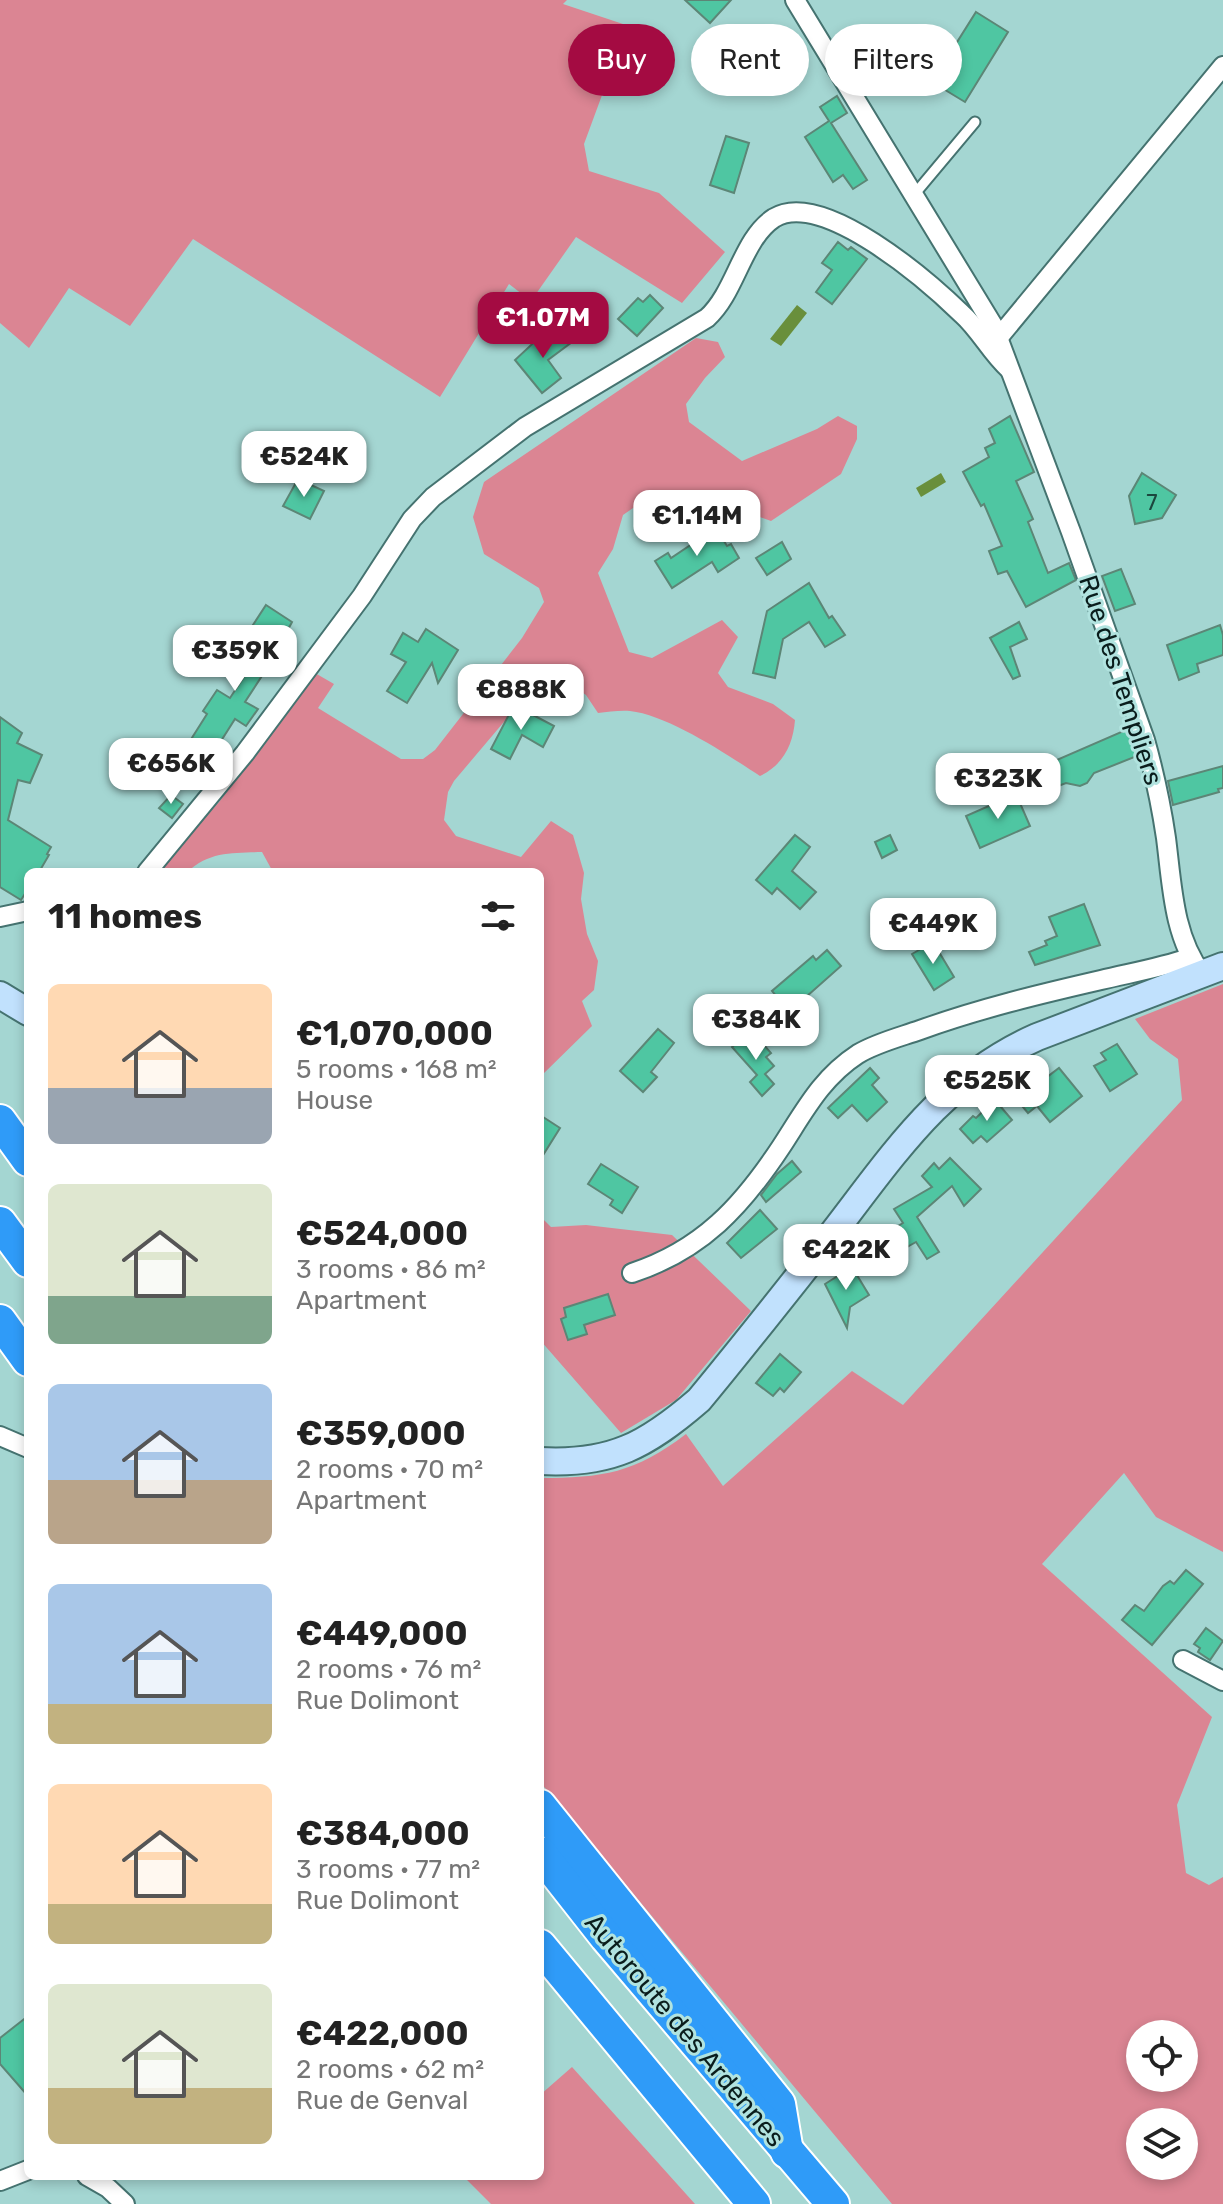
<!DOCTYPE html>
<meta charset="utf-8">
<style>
body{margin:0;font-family:Rubik,sans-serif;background:#f6f6f6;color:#222;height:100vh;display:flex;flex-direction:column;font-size:30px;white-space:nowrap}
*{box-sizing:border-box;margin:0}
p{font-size:26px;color:#767676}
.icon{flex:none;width:44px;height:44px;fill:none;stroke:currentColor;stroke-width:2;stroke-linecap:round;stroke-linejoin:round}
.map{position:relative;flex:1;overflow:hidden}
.side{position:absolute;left:24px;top:868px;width:520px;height:1312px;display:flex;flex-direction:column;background:#fff;border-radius:12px;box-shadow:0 4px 12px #0003}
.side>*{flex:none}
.top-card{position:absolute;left:568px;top:24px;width:534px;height:72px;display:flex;gap:16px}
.tools{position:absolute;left:1126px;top:2020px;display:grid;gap:16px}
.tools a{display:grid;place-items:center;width:72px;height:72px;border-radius:50%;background:#fff;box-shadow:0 4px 12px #0003;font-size:40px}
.price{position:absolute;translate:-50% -68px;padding:0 18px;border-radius:16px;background:#fff;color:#222;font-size:26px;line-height:52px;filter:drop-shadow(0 2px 4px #0008)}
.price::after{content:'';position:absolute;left:50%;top:48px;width:24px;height:18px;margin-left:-12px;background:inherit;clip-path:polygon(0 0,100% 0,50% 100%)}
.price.active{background:#a40b42;color:#fff}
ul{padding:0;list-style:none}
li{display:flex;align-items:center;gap:24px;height:200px;padding:0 24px}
li span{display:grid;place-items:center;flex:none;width:224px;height:160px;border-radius:12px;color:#555}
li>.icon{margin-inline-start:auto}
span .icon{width:96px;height:96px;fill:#fffc;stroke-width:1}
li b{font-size:34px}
h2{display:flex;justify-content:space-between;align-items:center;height:96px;padding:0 24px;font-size:34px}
.chip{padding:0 28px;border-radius:36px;background:#fff;box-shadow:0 4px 12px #0003;font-size:28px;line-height:72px}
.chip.active{background:#a40b42;color:#fff}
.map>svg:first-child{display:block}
.green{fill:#db8593;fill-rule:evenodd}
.water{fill:#698f3b}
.building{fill:#4fc6a2;stroke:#5c8676;stroke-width:2}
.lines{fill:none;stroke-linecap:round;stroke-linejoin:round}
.lane-casing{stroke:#457370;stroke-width:13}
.street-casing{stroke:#457370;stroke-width:22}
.secondary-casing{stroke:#457370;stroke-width:30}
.highway-casing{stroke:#fff;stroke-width:36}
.lane{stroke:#fff;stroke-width:9}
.street{stroke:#fff;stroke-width:18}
.secondary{stroke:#c1e1fd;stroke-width:26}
.highway{stroke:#2f9bf8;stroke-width:32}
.labels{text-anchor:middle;stroke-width:6;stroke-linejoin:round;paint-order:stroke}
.number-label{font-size:22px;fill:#1b473e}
.street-label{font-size:26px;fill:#0a1d1c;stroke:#b1e3df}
</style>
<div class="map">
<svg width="1223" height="2204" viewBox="0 0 1223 2204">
<rect width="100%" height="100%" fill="#a4d6d2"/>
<g class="green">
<polygon points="0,0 567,0 563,4 662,37 644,75 612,68 584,144 589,171 659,193 725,252 682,303 576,237 531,301 509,284 440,397 193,239 130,326 69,288 29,348 0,323"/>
<path d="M696 338 718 342 725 357 705 378 686 404 689 422 742 461 817 429 838 416 857 426V439L841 474 771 521 714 501 646 499 623 515 613 549 598 573 629 652 652 658 722 620 738 637 718 673 728 687 773 704 795 720C793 745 783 765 760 776 728 755 668 715 630 711 620 710 608 712 598 713L586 695 563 679 543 683 503 723 454 781 448 792 444 820 456 836 521 857 551 821 573 835 584 873 581 899 587 934 598 961 594 990 582 1001 592 1026 540 1077V872H273L262 852C232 853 210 851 187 872H156L219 802 315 673 334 684 318 708 401 759H423L435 750 522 638 544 602 539 588 484 554 473 517 484 482Z"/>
<path d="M1223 984V1552L1156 1517 1124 1473 1042 1564 1212 1717 1177 1805 1186 1873 1209 1885 1223 1877V2204H892L540 1782V1478C603 1478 635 1473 686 1434L723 1486 852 1371 903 1405 1182 1100 1178 1059 1150 1039 1135 1019ZM1140 2034H1184V2078H1140ZM1140 2122H1184V2166H1140Z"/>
<polygon points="540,1216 551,1227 586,1225 672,1235 751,1311 676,1400 621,1433 540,1340"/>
<polygon points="572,2067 695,2204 491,2204 463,2176 540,2176 540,2095"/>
</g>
<g class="water">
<polygon points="797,305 807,313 781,346 770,339"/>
<polygon points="941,473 946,482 921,497 916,488"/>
</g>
<g class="building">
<polygon points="685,0 731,0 710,23"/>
<polygon points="976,12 1008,32 965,102 932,82"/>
<polygon points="837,96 847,113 831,123 867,180 853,189 843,175 833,182 805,137 829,121 820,107"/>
<polygon points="726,136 749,143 734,193 710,185"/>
<polygon points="838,242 848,250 851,247 867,259 832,304 816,292 832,270 822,263"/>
<polygon points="650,295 663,308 637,336 618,319 638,298 643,302"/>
<polygon points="561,329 572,342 548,360 561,378 542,393 515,360 544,333 548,339"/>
<polygon points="1010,416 1034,472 1016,481 1033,519 1028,522 1048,573 1069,563 1076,580 1026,607 1007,571 998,574 989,551 1002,546 984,504 981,506 963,472 989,457 985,448 995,443 989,429"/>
<polygon points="1142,473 1176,495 1162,518 1135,524 1129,496"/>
<polygon points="298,479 324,491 310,519 283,506"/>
<polygon points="716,528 727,546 731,544 739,558 718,572 712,562 672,588 655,561 668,553 671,558"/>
<polygon points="782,542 791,559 767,575 756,558"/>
<polygon points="1121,569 1135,604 1115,611 1102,576"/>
<polygon points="809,583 829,618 832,616 845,635 825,647 809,622 783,639 775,678 753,673 767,611"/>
<polygon points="266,605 292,622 284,637 286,639 245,702 258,709 246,726 235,719 193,785 171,771 207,714 203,711 217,690 230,698 247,672 230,660"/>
<polygon points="1019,622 1027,639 1010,647 1020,676 1013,679 990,638"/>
<polygon points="1220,625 1223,635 1223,655 1197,664 1199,672 1179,680 1167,645"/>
<polygon points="426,629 458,650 438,683 432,663 407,703 387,691 406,662 391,654 403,633 418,642"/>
<polygon points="514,705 554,726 543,747 522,735 510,759 491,749"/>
<polygon points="0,717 22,733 17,743 42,755 30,783 18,780 8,820 51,847 47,854 49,855 39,872 28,872 28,889 21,900 0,887"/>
<polygon points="1128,729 1137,756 1094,773 1087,783 1080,786 1066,783 1053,788 1043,766"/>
<polygon points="1223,766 1223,788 1218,789 1219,792 1173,805 1168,781"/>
<polygon points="1016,794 1030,826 980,848 966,816"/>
<polygon points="171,795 183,804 172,818 159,808"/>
<polygon points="795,835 810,847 792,871 816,892 800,909 777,888 772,894 756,880"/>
<polygon points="890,835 897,850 882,858 875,842"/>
<polygon points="1084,904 1100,945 1035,965 1029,952 1047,945 1045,941 1057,936 1049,917"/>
<polygon points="933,942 954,977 934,990 912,954"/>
<polygon points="827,950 841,966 789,1012 772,991 813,956 816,960"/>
<polygon points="658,1029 674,1043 651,1072 657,1077 643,1092 620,1071"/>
<polygon points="745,1035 752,1041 757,1037 771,1053 766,1057 774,1066 765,1074 774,1084 762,1096 750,1082 757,1075 732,1047"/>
<polygon points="1117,1044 1137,1074 1110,1091 1094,1066 1106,1060 1101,1053"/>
<polygon points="870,1068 879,1078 872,1085 887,1102 867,1121 852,1105 838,1118 828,1108"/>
<polygon points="1059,1068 1082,1096 1050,1122 1037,1106 1028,1113 1017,1100"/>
<polygon points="995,1100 1012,1120 987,1142 981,1136 973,1143 960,1129 973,1116 976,1118"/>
<polygon points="540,1115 560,1128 540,1160"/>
<polygon points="950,1158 981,1189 964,1206 952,1186 917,1217 939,1252 927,1259 916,1242 863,1272 854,1256 888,1236 886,1233 903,1223 894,1209 932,1187 922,1176 934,1163 939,1169"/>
<polygon points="792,1161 801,1172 766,1202 761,1195 777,1174"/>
<polygon points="601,1164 638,1187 622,1213 610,1205 613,1200 588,1184"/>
<polygon points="760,1210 777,1229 741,1258 727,1243"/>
<polygon points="852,1267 869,1295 850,1307 847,1328 825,1284"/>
<polygon points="608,1294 615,1315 584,1325 587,1334 568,1340 561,1319 566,1317 564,1308"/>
<polygon points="780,1354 801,1372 784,1392 780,1388 773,1396 756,1383"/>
<polygon points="1186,1570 1203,1584 1152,1645 1122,1620 1135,1605 1144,1611 1163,1586 1170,1581 1174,1584"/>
<polygon points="1206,1628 1223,1641 1210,1660 1198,1652 1200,1648 1194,1644"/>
<polygon points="28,2016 28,2096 0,2064 0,2038"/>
</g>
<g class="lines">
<g class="lane-casing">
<polyline id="lane" points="913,196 975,122"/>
</g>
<g class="street-casing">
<g id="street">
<path d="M795 0 994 327 1071 532 1145 740C1154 772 1161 804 1166 838 1172 884 1173 936 1202 974"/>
<polyline points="999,337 1223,66"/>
<path d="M147 872 245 753 362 596 412 519 433 497 525 427 707 318C736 292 742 239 774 218 822 188 929 282 962 314 980 330 991 353 1009 369"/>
<polyline points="0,917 28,911"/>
<path d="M632 1273C702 1250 742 1206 781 1147 804 1112 821 1078 858 1054 876 1043 900 1037 920 1030 978 1009 1040 994 1101 980 1130 973 1160 968 1189 958"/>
<polyline points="0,1436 28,1448"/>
<polyline points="1183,1660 1223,1681"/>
<polyline points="87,2176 108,2188 125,2204"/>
<polyline points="0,2181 28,2170"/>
</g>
</g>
<g class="secondary-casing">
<g id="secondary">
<polyline points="0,995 28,1012"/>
<path d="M540 1461C611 1465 647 1445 699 1400 743 1347 786 1292 829 1238 892 1157 940 1080 1037 1037L1223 966"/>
</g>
</g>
<g class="highway-casing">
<g id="highway">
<polyline points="0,1121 28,1160"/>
<polyline points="0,1223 28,1261"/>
<polyline points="0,1321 28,1360"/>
<polyline points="540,1806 779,2104 787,2152"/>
<polyline points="540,1853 606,1937 833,2204"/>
<polyline points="540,1946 754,2204"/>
</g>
</g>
<use href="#lane" class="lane"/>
<use href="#street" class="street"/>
<use href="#secondary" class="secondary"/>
<use href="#highway" class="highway"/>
</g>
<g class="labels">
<g class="number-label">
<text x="1152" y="510">7</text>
</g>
<g class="street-label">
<text transform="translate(1121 680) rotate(72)" y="9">Rue des Templiers</text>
<text transform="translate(685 2030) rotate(50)" y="9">Autoroute des Ardennes</text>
</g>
</g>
</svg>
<div class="tools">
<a><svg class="icon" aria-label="locate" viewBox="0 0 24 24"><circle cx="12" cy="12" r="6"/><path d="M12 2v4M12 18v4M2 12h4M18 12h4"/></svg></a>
<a><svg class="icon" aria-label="layers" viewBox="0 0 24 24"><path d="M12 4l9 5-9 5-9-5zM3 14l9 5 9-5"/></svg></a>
</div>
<b class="price active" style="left:543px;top:360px">€1.07M</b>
<b class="price" style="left:304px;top:499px">€524K</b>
<b class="price" style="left:697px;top:558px">€1.14M</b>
<b class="price" style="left:235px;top:693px">€359K</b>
<b class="price" style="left:521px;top:732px">€888K</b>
<b class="price" style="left:171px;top:806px">€656K</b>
<b class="price" style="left:998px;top:821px">€323K</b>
<b class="price" style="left:933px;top:966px">€449K</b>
<b class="price" style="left:756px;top:1062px">€384K</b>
<b class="price" style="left:987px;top:1123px">€525K</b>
<b class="price" style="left:846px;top:1292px">€422K</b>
<div class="top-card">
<a class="chip active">Buy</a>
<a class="chip">Rent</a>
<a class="chip">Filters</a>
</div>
<section class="side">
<h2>11 homes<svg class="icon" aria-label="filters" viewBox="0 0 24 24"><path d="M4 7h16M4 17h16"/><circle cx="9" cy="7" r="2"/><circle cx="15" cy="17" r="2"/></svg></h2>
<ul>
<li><span style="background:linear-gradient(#ffd9b3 65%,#9aa5b1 0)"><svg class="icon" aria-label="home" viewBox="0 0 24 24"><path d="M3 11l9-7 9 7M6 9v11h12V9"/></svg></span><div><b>€1,070,000</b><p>5 rooms · 168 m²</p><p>House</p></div></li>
<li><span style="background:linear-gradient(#dfe7d0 70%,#7fa58c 0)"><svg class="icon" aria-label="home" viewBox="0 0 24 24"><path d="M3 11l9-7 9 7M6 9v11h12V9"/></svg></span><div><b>€524,000</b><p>3 rooms · 86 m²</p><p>Apartment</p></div></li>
<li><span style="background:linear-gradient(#a9c7e8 60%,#b9a48a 0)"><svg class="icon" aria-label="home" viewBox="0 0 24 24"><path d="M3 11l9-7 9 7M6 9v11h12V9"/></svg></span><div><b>€359,000</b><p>2 rooms · 70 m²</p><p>Apartment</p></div></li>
<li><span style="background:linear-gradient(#a9c7e8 75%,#c2b280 0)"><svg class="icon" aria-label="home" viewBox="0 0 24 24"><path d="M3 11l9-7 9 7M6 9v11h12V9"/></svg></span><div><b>€449,000</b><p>2 rooms · 76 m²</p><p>Rue Dolimont</p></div></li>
<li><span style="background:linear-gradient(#ffd9b3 75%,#c2b280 0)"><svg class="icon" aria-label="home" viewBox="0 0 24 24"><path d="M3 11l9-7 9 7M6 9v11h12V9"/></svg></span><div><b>€384,000</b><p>3 rooms · 77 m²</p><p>Rue Dolimont</p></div></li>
<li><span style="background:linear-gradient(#dfe7d0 65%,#c2b280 0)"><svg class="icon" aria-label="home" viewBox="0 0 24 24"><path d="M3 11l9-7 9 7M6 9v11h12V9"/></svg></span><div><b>€422,000</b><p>2 rooms · 62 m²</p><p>Rue de Genval</p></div></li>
</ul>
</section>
</div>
